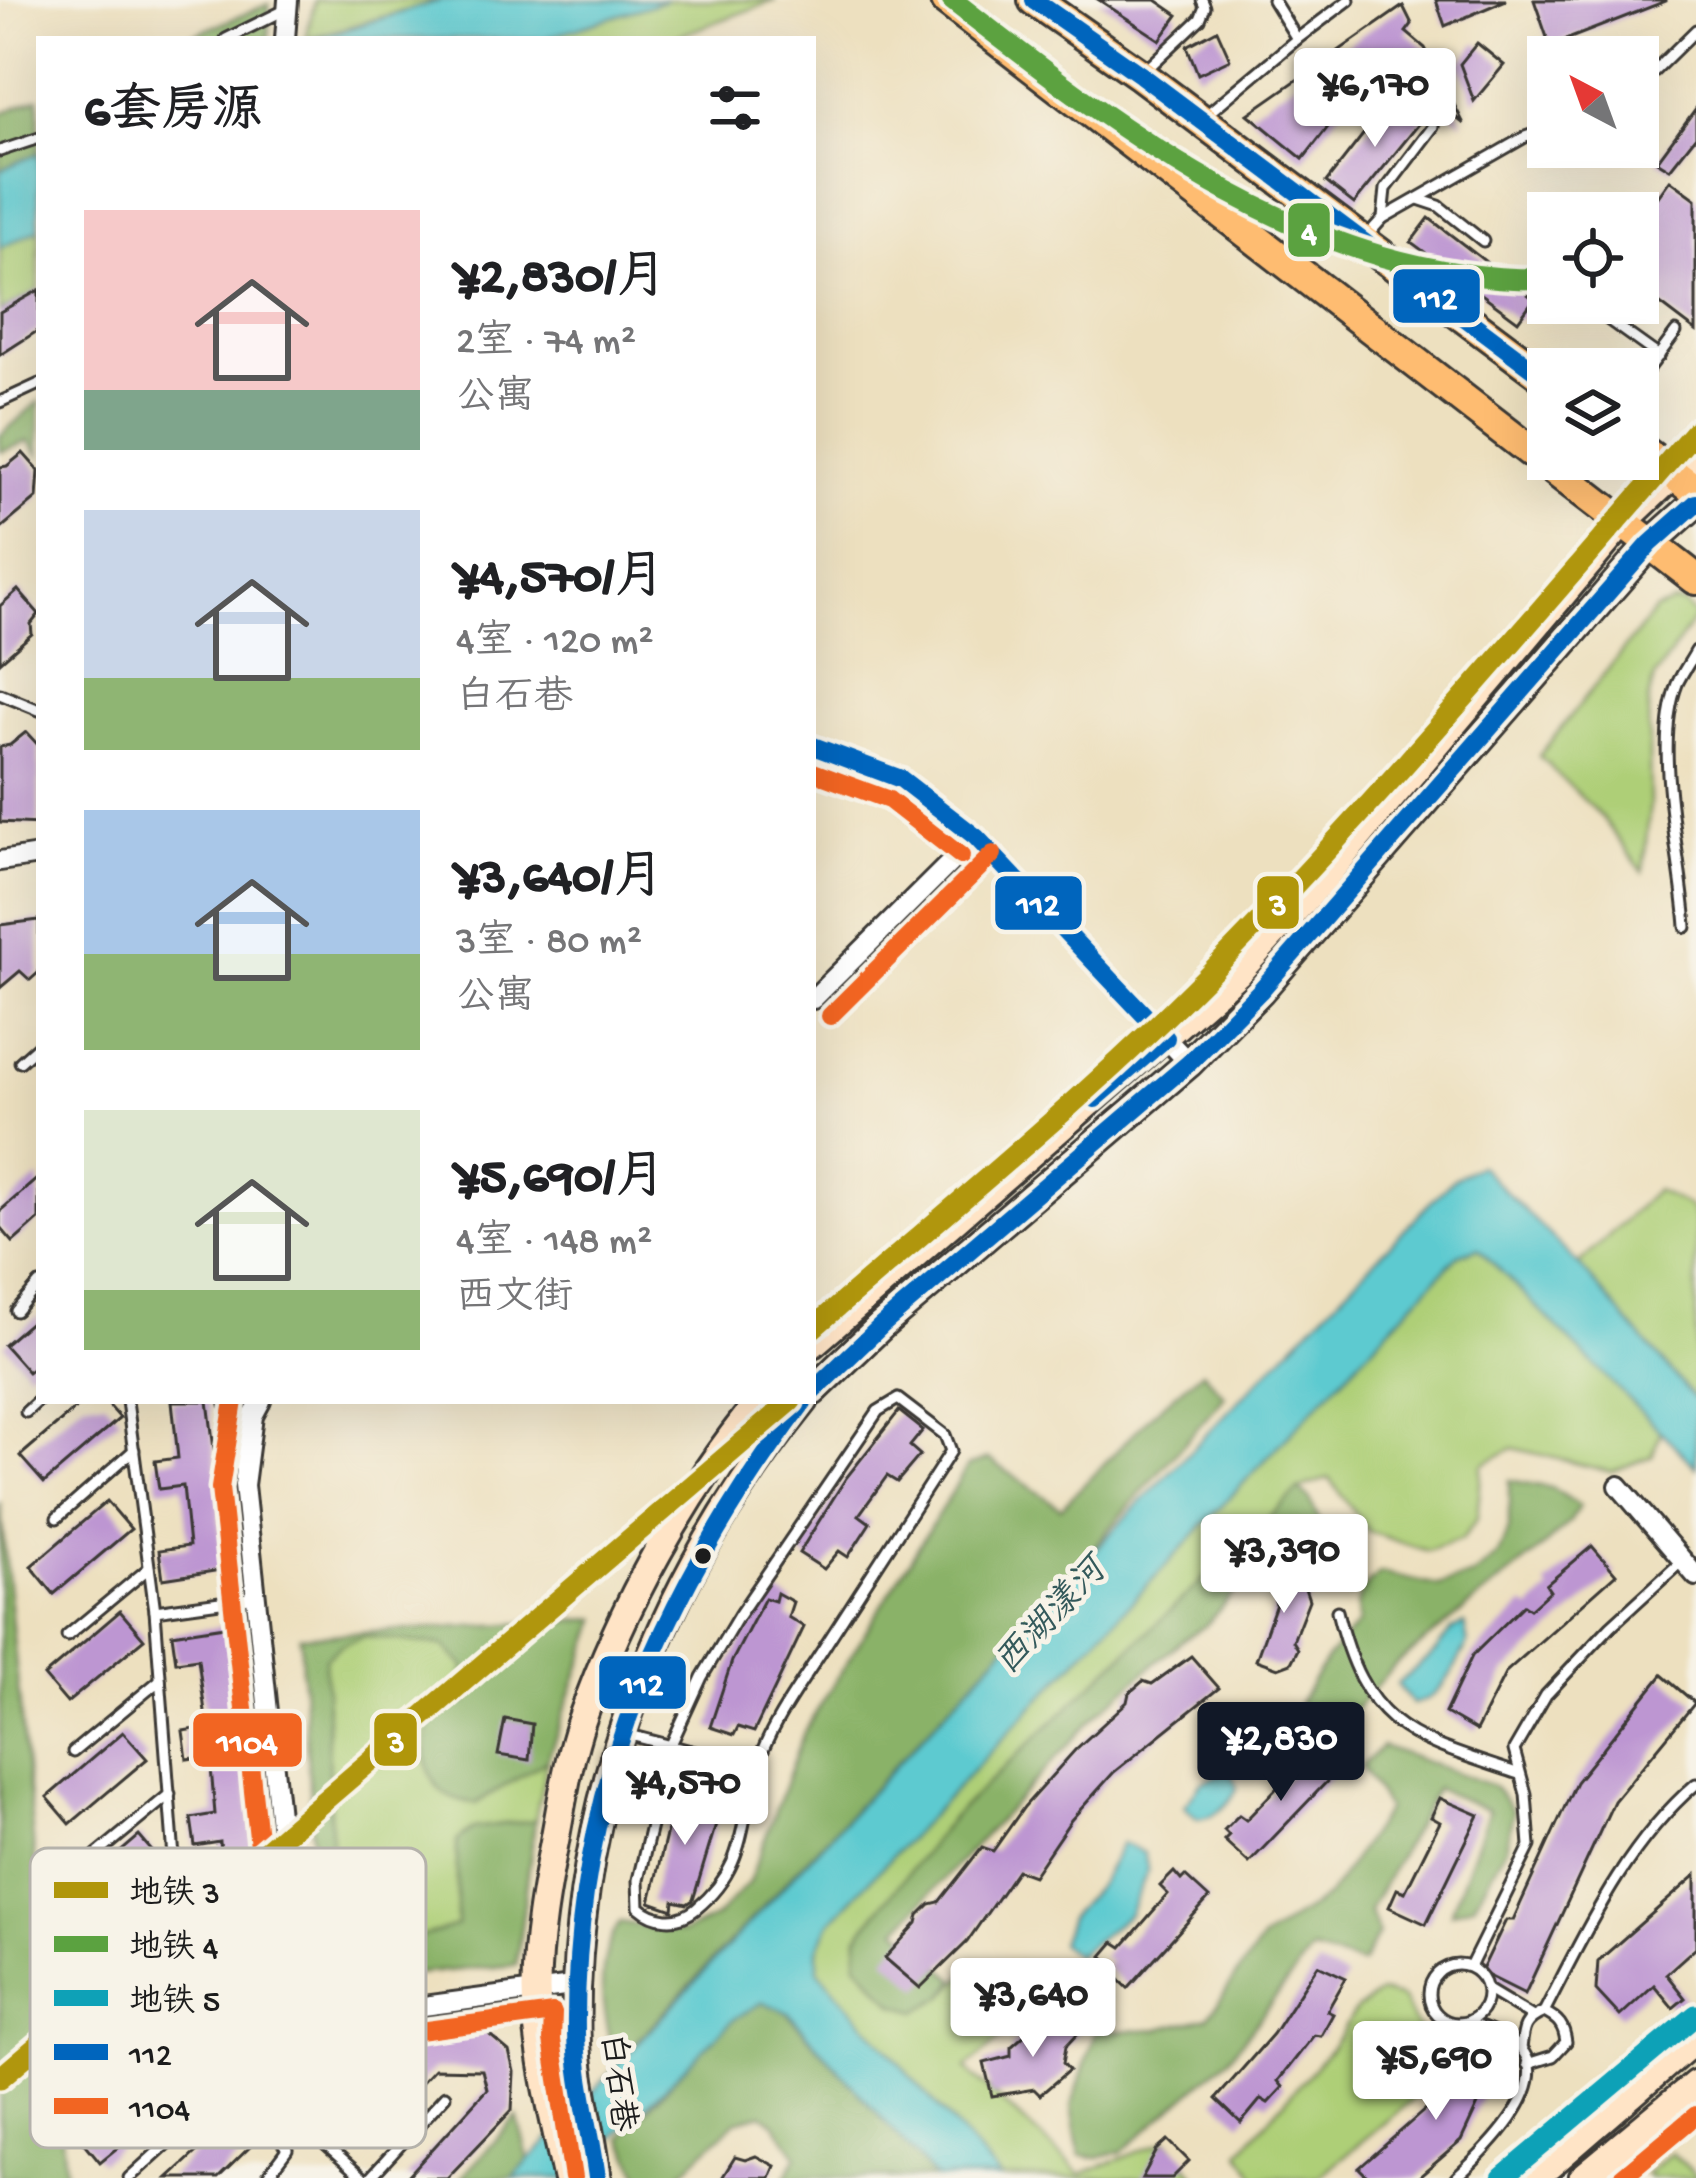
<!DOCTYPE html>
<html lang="zh">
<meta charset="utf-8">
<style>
body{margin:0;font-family:"Gochi Hand","LXGW WenKai TC",sans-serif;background:#f6f6f6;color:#202124;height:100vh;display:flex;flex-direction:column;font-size:45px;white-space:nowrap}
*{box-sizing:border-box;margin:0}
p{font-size:39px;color:#757577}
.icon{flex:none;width:66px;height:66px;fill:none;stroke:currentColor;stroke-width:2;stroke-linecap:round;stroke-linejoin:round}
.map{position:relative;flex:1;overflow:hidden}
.side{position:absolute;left:36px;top:36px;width:780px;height:1368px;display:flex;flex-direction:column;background:#fff;border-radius:0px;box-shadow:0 12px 48px #0002}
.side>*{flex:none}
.needle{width:78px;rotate:319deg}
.controls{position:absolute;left:1527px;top:36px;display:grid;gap:24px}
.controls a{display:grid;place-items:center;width:132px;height:132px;border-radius:0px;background:#fff;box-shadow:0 12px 48px #0002;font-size:60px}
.price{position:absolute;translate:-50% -102px;padding:0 27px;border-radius:12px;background:#fff;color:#222;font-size:39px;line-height:78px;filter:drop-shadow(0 3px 6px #0008)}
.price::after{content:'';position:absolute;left:50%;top:72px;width:36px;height:27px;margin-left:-18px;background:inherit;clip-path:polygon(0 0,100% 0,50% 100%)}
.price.current{background:#111827;color:#fff}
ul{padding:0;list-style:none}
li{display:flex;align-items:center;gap:36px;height:300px;padding:0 48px}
li span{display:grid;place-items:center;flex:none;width:336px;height:240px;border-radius:0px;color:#555}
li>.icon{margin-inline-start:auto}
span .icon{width:144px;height:144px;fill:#fffc;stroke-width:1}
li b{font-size:51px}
h2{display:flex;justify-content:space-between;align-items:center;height:144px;padding:0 48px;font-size:51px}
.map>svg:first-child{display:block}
.green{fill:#aecf77;stroke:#65764a;stroke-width:3}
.forest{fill:#8ab268;stroke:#536742;stroke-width:3}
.water{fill:#5dcad0;stroke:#3c7376;stroke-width:3}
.building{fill:#bd96d2}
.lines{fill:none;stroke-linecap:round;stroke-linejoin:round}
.service-casing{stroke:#3b3934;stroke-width:15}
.minor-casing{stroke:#3b3934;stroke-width:24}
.secondary-casing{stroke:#3b3934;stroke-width:33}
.primary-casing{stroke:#3b3934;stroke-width:36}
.service{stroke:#fff;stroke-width:9}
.minor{stroke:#fff;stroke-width:18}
.secondary{stroke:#ffe4c6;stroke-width:27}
.primary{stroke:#febc71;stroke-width:30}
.bus-1-casing{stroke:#f7f3e8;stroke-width:27}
.bus-2-casing{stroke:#f7f3e8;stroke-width:27}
.bus-1{stroke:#0065bd;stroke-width:18}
.bus-2{stroke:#f26522;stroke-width:18}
.metro-1-casing{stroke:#f7f3e8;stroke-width:30}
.metro-2-casing{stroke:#f7f3e8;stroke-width:30}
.metro-3-casing{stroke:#f7f3e8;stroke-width:30}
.metro-1{stroke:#b0960a;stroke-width:21}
.metro-2{stroke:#5ba240;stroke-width:21}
.metro-3{stroke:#0ea1b7;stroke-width:21}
.bus-dot{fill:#1c1c1c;stroke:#f7f3e8;stroke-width:4.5}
.labels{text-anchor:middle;stroke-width:10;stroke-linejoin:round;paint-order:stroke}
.street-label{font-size:33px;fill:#1c1c1c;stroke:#f7f3e8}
.water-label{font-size:36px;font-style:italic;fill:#33595b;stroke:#f7f3e8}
.key{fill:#f7f3e8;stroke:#b5b2ab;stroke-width:3}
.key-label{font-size:33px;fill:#1c1c1c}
.line-badge{stroke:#f7f3e8;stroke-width:4.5}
.badge-label{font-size:33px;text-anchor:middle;font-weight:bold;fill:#fff}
</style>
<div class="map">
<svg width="1696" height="2178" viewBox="0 0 1696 2178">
<rect width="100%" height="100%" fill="#f7f3e8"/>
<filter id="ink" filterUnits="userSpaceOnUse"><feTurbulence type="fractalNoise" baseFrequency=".00833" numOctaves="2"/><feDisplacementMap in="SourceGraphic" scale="24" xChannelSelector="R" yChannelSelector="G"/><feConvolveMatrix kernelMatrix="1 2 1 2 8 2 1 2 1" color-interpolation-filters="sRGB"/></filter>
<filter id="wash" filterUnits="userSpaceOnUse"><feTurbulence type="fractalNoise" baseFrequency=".004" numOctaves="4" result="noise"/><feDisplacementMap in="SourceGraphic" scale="48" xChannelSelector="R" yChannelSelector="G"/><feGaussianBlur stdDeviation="2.7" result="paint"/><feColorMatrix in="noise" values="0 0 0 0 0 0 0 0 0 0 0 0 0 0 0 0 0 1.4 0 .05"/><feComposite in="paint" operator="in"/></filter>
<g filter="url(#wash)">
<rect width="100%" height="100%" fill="#ede0bf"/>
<g class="green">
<polygon points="315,0 442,0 306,39"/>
<polygon points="644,0 776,0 670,39 515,39"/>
<polygon points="39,219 39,290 0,312 0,237"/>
<polygon points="1674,603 1685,605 1696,616 1654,678 1648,700 1650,804 1643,872 1603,819 1539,756 1655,610"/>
<polygon points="1656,1190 1690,1207 1696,1220 1696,1401 1578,1265"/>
<polygon points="1478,1248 1662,1428 1652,1456 1611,1472 1513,1448 1482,1465 1477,1519 1462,1539 1427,1551 1369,1532 1329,1478 1299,1489 858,1936 857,1963 895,2005 943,1997 978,1961 1023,2017 966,2069 1081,2174 1168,2140 1197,2178 1000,2178 817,1969 818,1949 830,1922 1459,1254"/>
<path d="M598 1619 547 1760 535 1820 516 1965 388 1976C356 1975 339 1953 318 1931L300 1636Z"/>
<path d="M1380 1993 1403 1999C1407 2007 1411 2019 1417 2027 1436 2050 1443 2047 1434 2081L1318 2178H1257L1240 2152 1331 2048 1356 2009Z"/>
<polygon points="1671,2153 1696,2175 1696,2178 1650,2178 1646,2174"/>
</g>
<g class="forest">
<polygon points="269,4 269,39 184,39"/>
<polygon points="39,98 39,153 0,170 0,114"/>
<polygon points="39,401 39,455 29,441 0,452 0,436"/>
<path d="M1202 1371 1225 1396 1033 1617 616 2064C602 2016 592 1966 620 1922L682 1933 716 1917 749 1882 804 1732 968 1466 989 1459 1061 1508 1152 1414Z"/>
<path d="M1509 1480 1552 1488 1580 1506 1569 1523 1534 1555 1395 1665 1345 1721 1326 1730 1306 1720 1299 1702 1328 1657 1359 1623C1353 1598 1361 1588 1381 1573L1438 1586 1473 1576 1498 1555 1509 1527Z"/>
<polygon points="1299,1489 1310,1500 1327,1537 1313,1550 1282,1547 1245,1580 1206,1625 1181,1641 1098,1713 898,1928 956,1980 943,1997 918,2011 895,2005 857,1963 858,1936 952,1817"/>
<polygon points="0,1502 66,2178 0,2178"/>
<path d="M598 1619 547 1760 475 1804C466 1801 452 1799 445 1794 419 1773 425 1735 434 1707L466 1702 458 1689 465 1667 444 1646 365 1636 341 1645 325 1658 334 1929 318 1931 300 1636Z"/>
<polygon points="1382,1746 1493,1786 1513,1811 1506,1847 1474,1904 1451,1913 1489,1810 1436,1789 1369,1910 1378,1933 1362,1964 1311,1951 1228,2059 1123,2151 1098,2158 1080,2155 1072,2106 1095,2032 1159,2029 1208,2017 1262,1940 1328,1896 1387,1809 1361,1766"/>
<polygon points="535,1820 516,1965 388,1976 373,1969 360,1955 457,1926 457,1841 474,1828"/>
<polygon points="748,1996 783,2008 936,2178 785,2178 797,2155 775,2123 762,2114 736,2121 676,2178 642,2178 622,2138"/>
<polygon points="517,2117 529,2160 513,2178 461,2178"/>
</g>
<g class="water">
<polygon points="442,0 667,0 542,39 314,39"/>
<polygon points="39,153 39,229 0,248 0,170"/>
<polygon points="1479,1165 1578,1264 1696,1401 1696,1467 1478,1248 1459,1254 830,1922 818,1949 818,1970 1000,2178 935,2178 789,2013 763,2002 734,2019 573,2178 513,2178 1109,1535 1453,1179"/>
<path d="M1464 1624 1468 1644C1454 1668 1442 1700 1412 1704L1397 1684 1435 1652 1452 1629Z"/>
<path d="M1231 1769 1237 1788C1229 1806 1217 1817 1197 1819L1184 1806 1201 1783Z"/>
<polygon points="1122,1843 1144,1853 1148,1870 1129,1914 1076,1956 1060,1943 1069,1918 1100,1883"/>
</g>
<g id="blocks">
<g class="building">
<polygon points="1099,0 1156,0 1178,15 1160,40"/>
<polygon points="1436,0 1506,0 1445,26"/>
<polygon points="1534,0 1666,0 1666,1 1550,46"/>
<polygon points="1403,6 1412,24 1406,32 1425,48 1464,124 1437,102 1434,105 1380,60 1303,159 1248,114"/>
<polygon points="1217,30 1230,59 1198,74 1187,46"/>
<polygon points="1477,43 1504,65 1474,101 1460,64"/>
<polygon points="1394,95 1423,119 1354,204 1326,182"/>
<polygon points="1696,108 1696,136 1670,169 1657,161"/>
<polygon points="1670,180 1696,199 1696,331 1638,287 1638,225"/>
<polygon points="1429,218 1534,299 1518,321 1411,242"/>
<polygon points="39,290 39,330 0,355 0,312"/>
<polygon points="23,453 39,471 37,498 0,529 0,467 7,466"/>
<polygon points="18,590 39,614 31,624 32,634 0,662 0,606"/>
<polygon points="26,732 39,746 39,824 0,822 0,747 10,745"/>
<polygon points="39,920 39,972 30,980 20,971 0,988 0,925"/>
<polygon points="39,1177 39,1219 13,1242 0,1227 0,1211"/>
<polygon points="39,1315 39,1363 28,1372 4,1345"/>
<polygon points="84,1401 105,1401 120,1418 44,1483 20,1456"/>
<polygon points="172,1401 208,1401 218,1481 221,1570 163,1579 159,1550 189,1546 183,1486 159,1489 155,1461 178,1458"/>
<polygon points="899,1411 923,1430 910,1446 920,1455 897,1482 887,1476 859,1515 870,1523 848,1557 839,1551 824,1569 799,1553 846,1478"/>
<polygon points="107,1501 131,1529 54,1594 31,1566"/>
<polygon points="1592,1546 1616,1574 1506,1672 1476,1731 1445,1713 1472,1656 1524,1605 1530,1609 1550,1591 1546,1585"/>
<polygon points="1296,1562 1309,1600 1293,1641 1298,1649 1291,1663 1278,1668 1256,1660 1276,1604 1266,1570"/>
<polygon points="777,1593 793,1602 788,1617 804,1627 754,1732 738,1727 734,1735 710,1727 732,1661 765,1598 775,1601"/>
<polygon points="120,1611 144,1639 67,1703 44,1676"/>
<polygon points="231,1625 272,2030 213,2038 209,2010 236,2006 231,1950 204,1954 200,1926 229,1922 220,1842 195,1846 191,1818 215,1814 210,1756 187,1759 183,1731 207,1727 198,1659 176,1662 172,1634"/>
<polygon points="1191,1656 1219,1688 1114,1772 1071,1820 1033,1876 1017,1870 967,1942 920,1988 885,1958 917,1923 919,1915 930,1904 939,1902 982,1847 993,1851 1024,1807 1075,1750 1127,1702 1129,1693 1143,1681 1152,1684"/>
<polygon points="1662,1675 1695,1703 1614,1801 1525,1994 1481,1972 1506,1920 1513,1920 1576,1782"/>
<polygon points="505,1719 532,1724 529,1760 498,1755"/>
<polygon points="123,1732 147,1759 70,1824 47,1797"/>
<polygon points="1313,1743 1329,1756 1324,1762 1336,1772 1249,1863 1224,1840 1229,1835 1224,1830 1239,1815 1246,1820 1297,1767 1289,1758"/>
<polygon points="693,1779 714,1785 709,1810 719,1814 693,1900 687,1904 674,1901 673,1910 650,1902 673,1806 684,1808"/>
<polygon points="1440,1798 1479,1815 1426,1924 1389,1907 1397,1889 1405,1892 1440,1822 1431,1817"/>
<polygon points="139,1836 163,1864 87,1929 63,1901"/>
<polygon points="1174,1872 1181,1880 1185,1876 1209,1898 1128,1988 1106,1967 1109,1962 1102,1956 1114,1942 1122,1947 1168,1894 1160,1886"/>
<polygon points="1696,1875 1696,1947 1666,1974 1685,1998 1673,2008 1654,1985 1620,2016 1596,1990 1598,1961"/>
<polygon points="1318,1965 1346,1978 1327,2011 1333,2014 1321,2036 1314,2035 1278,2081 1283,2087 1268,2103 1261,2099 1241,2123 1216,2099 1273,2034"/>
<polygon points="1059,2010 1079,2032 1066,2046 1063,2063 1069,2070 1040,2095 1034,2089 992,2096 984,2063 1011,2056 1011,2047 1027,2033 1036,2041 1047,2021"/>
<polygon points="485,2031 509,2051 514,2072 512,2110 447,2178 406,2178 487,2089 482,2070 434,2069 361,2147 336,2123 361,2096 333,2073 322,2084 288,2052 307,2034 385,2046"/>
<polygon points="1461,2047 1498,2061 1461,2141 1418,2178 1369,2178 1359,2168 1444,2093"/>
<polygon points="161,2069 183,2094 100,2162 79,2136"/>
<polygon points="231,2120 256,2141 218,2178 168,2178"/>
<polygon points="1168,2140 1189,2161 1172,2178 1142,2178 1157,2150"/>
<polygon points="756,2156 775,2166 770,2178 722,2178 735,2157 745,2160"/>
</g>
</g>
</g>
<g filter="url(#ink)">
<use href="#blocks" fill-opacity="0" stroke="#3b3934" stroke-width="3"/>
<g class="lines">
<g class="service-casing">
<g id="service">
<polyline points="226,39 285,10"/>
<polyline points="1297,39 1349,0"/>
<polyline points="1145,71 1200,19 1205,7 1202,0"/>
<polyline points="1638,87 1696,30"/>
<polyline points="1205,116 1297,39 1273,0"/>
<polyline points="0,151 39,138"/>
<polyline points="1418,199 1439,206 1483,241"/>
<polyline points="1383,218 1525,137 1548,129"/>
<polyline points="1366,237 1383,218 1386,189 1433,127 1434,117 1388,78"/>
<polyline points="1585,303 1659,356"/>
<polyline points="1638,383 1676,332"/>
<polyline points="0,402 39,384"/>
<polyline points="0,694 39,710"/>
<path d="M1686 927C1682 859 1652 748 1677 684 1682 673 1690 662 1696 651"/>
<polyline points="20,1062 39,1045"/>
<polyline points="16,1311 39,1284"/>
<path d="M898 1399 945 1435 951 1451C909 1515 868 1579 827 1643 802 1683 769 1725 756 1770 739 1826 747 1867 696 1909 678 1924 655 1921 639 1907L638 1880 670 1747 702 1677 739 1615 878 1411Z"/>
<path d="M127 1401 155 1611 187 2027C208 2082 259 2102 287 2150L266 2178"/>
<polyline points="26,1412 39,1400"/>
<polyline points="57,1518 134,1450"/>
<polyline points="155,1611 256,1597"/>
<path d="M1337 1611C1366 1731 1412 1738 1519 1774"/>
<polyline points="67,1636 149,1568"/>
<polyline points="626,1734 756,1768"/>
<polyline points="73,1752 160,1680"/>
<polyline points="96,1855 170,1794"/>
<polyline points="87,1953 176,1875"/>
<circle cx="1458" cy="1994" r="29"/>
<polyline points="1470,1967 1530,1846 1526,1794 1514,1750 1546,1695 1611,1626 1683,1560"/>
<polyline points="1488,1990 1533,2017"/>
<path d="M1544 2012C1586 1931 1625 1845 1696 1784"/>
<path d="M1521 2049C1523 2029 1524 2020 1544 2012 1559 2019 1564 2026 1566 2042L1553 2056 1527 2064"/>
<polyline points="277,2133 311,2132 363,2178"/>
<polyline points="129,2178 326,1998"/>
<polyline points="370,2178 445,2096"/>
<path d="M1456 2178C1480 2156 1556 2085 1520 2048 1509 2037 1483 2029 1468 2022"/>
</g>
</g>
<g class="minor-casing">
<g id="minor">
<polyline points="285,39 288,0"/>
<polyline points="813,746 901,779 976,837 1189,1063"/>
<polyline points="0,861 39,855"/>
<polyline points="813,999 976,837"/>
<polyline points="230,1401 240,1461"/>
<path d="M261 1401 253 1416 244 1485 293 1948C315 1993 328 2006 379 2012L579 1985"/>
<polyline points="1619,1486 1696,1576"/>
</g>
</g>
<g class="secondary-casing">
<g id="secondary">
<polyline points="813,1343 1238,972 1319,883 1622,523 1696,453"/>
<polyline points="813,1391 881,1326 1189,1063 1260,991 1650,544 1696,503"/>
<path d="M567 2178C554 2117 537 2052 536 1989 536 1941 545 1890 554 1844 562 1802 568 1759 582 1719 622 1606 684 1493 760 1401"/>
<path d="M597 2178C592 2130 577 2081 576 2033 573 1800 659 1581 804 1401"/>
<polyline points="1534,2178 1696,2038"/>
<polyline points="1583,2178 1696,2084"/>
</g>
</g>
<g class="primary-casing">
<g id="primary">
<polyline points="946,0 1696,579"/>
<polyline points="1034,0 1141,75 1548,380"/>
<polyline points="1638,447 1696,491"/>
</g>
</g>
<use href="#service" class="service"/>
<use href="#minor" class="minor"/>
<use href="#secondary" class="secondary"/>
<use href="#primary" class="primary"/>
<g class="bus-1-casing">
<g id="bus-1">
<polyline points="1034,0 1141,75 1548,380"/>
<polyline points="813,746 901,779 976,837 1166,1038 1095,1099"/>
<polyline points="813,1391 881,1326 1189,1063 1260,991 1650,544 1696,503"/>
<path d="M597 2178C591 2130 577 2082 576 2033 573 1792 662 1591 804 1401"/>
</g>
</g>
<g class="bus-2-casing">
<g id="bus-2">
<polyline points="813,772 889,800 961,856"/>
<polyline points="830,1016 993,854"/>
<path d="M234 1401 220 1488 271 1957C295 2006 326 2033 382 2036L553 2013 552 2040 573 2178"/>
<polyline points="1621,2178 1696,2115"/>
</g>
</g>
<use href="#bus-1" class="bus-1"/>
<use href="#bus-2" class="bus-2"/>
<g class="metro-1-casing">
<g id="metro-1">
<path d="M813 1328C945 1213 1082 1102 1206 977 1378 803 1535 615 1696 430"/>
<polyline points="0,2078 791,1401"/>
</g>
</g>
<g class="metro-2-casing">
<path id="metro-2" d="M952 0C1125 135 1316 283 1548 279"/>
</g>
<g class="metro-3-casing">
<polyline id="metro-3" points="1502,2178 1696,2015"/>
</g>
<use href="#metro-1" class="metro-1"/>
<use href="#metro-2" class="metro-2"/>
<use href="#metro-3" class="metro-3"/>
</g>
</g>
<circle class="bus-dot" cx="703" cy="1556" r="10"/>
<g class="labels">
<g class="street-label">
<text transform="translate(621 2082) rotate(83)" y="12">白石巷</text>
</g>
<g class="water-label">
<text transform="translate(1048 1614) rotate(-47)" y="13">西湖漾河</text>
</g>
</g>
<rect x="30" y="1848" width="396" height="300" rx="18" class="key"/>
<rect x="54" y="1882" width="54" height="16" fill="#b0960a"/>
<rect x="54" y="1936" width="54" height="16" fill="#5ba240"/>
<rect x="54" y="1990" width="54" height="16" fill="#0ea1b7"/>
<rect x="54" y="2044" width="54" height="16" fill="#0065bd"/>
<rect x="54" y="2098" width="54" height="16" fill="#f26522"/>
<g class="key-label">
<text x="129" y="1902">地铁 3</text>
<text x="129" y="1956">地铁 4</text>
<text x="129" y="2010">地铁 5</text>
<text x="129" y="2064">112</text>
<text x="129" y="2118">1104</text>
</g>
<g class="line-badge">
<rect x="1286" y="201" width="46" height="58" rx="12" fill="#5ba240"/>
<rect x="1391" y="267" width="91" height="58" rx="12" fill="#0065bd"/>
<rect x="1255" y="874" width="46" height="57" rx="12" fill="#b0960a"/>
<rect x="993" y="874" width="91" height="58" rx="12" fill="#0065bd"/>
<rect x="597" y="1654" width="91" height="57" rx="12" fill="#0065bd"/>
<rect x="372" y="1711" width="47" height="57" rx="12" fill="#b0960a"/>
<rect x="191" y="1711" width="113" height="58" rx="12" fill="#f26522"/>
</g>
<g class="badge-label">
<text x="1309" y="242">4</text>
<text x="1436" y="308">112</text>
<text x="1278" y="914">3</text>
<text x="1038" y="914">112</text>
<text x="642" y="1694">112</text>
<text x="396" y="1751">3</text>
<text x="247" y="1752">1104</text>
</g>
</svg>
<div class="controls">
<a><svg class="needle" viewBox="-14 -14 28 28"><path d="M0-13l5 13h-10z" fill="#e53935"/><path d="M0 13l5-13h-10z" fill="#757577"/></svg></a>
<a><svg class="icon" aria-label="locate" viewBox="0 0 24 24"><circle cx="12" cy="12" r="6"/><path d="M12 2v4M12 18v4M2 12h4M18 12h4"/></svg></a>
<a><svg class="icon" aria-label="layers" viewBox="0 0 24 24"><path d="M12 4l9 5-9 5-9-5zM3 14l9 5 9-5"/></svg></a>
</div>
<b class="price" style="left:1375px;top:150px">¥6,170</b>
<b class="price" style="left:1284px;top:1616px">¥3,390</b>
<b class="price current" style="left:1281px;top:1804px">¥2,830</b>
<b class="price" style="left:685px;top:1848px">¥4,570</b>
<b class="price" style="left:1033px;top:2060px">¥3,640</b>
<b class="price" style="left:1436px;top:2123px">¥5,690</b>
<section class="side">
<h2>6套房源<svg class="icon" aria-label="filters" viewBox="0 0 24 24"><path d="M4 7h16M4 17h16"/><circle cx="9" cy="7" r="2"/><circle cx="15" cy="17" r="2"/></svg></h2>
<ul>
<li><span style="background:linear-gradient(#f6c9c9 75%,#7fa58c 0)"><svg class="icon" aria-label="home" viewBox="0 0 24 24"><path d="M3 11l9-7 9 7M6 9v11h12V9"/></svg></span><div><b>¥2,830/月</b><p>2室 · 74 m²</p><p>公寓</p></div></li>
<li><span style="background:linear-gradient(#c9d6e8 70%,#8fb573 0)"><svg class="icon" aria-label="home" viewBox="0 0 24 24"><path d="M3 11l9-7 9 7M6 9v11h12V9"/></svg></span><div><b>¥4,570/月</b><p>4室 · 120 m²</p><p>白石巷</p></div></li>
<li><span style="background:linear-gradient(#a9c7e8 60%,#8fb573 0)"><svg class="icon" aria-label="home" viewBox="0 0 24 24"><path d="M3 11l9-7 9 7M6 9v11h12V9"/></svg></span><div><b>¥3,640/月</b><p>3室 · 80 m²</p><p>公寓</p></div></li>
<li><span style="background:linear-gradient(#dfe7d0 75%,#8fb573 0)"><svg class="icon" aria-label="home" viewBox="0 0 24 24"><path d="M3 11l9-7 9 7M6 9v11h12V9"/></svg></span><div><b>¥5,690/月</b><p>4室 · 148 m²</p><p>西文街</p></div></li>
</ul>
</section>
</div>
